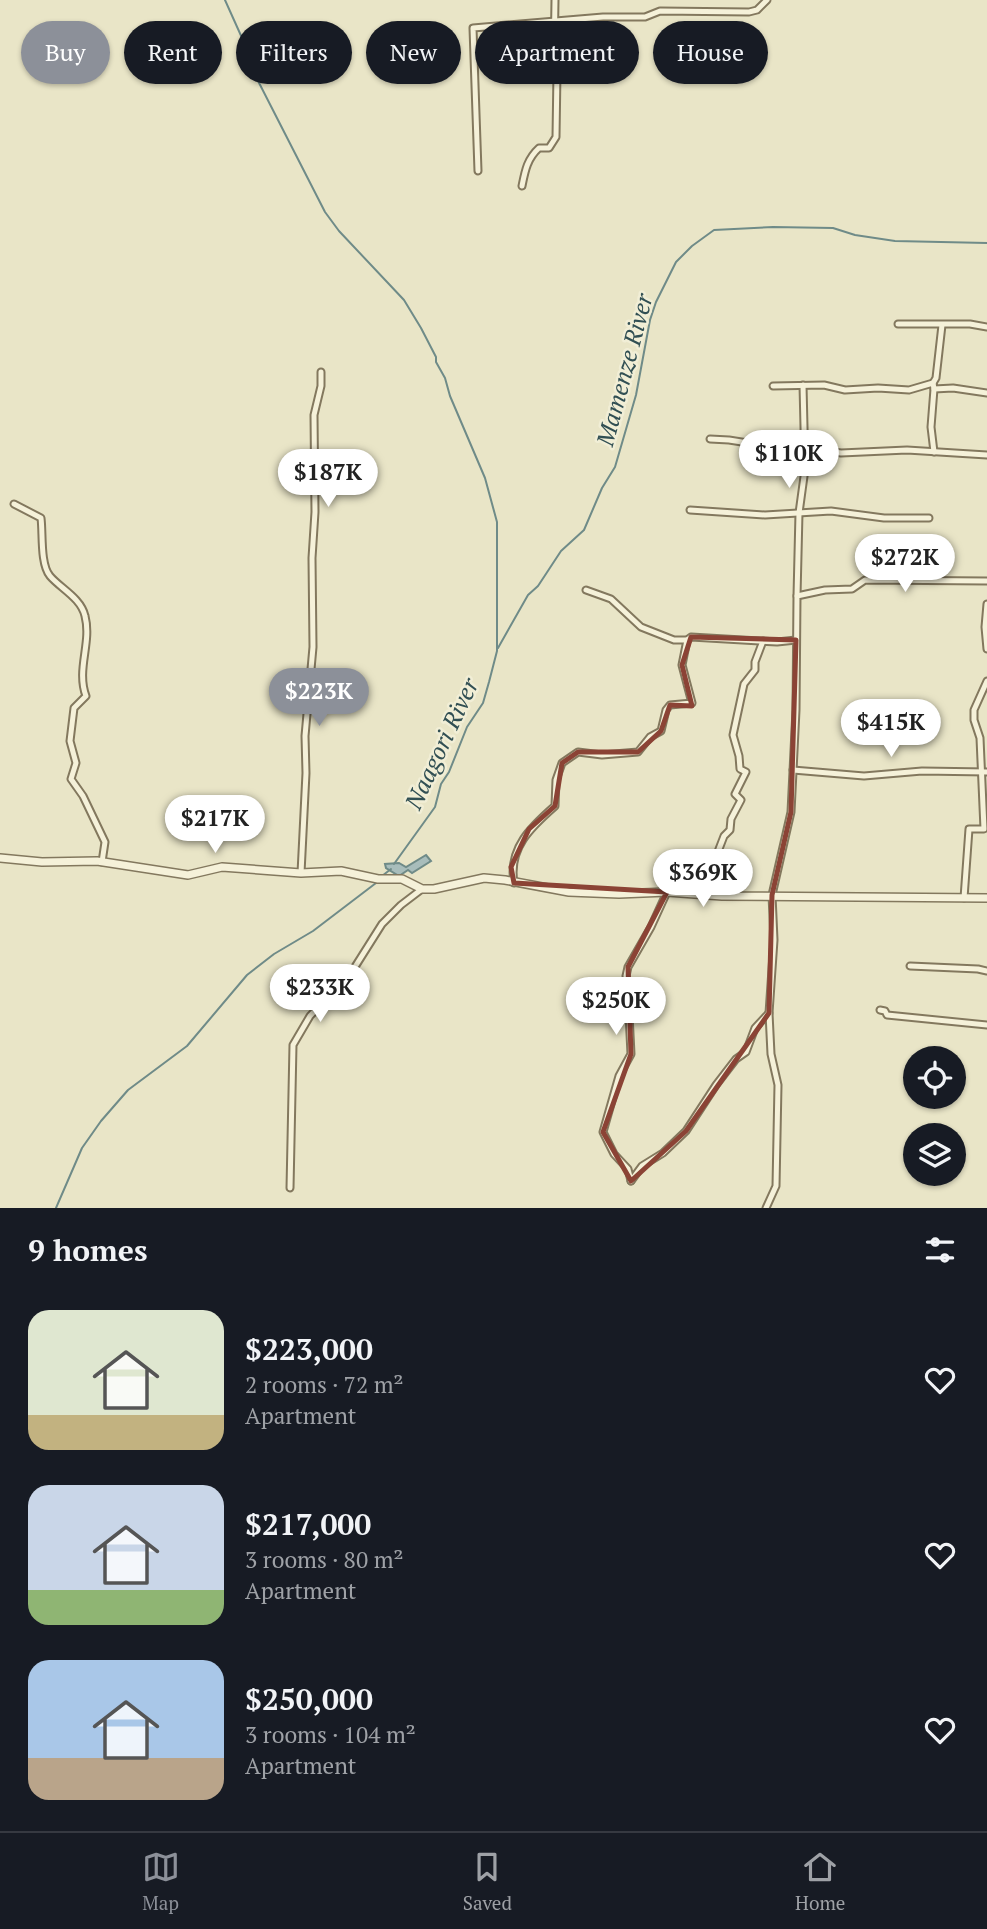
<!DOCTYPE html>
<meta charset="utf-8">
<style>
body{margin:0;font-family:"PT Serif",serif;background:#20242c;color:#f1f3f6;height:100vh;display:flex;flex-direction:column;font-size:26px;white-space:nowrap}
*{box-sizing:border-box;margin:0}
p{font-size:23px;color:#9ea1a6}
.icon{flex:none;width:38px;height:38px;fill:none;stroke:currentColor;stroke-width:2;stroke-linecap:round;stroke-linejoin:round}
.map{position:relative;height:1208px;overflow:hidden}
.panel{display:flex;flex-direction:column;background:#171b24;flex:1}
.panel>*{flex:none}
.top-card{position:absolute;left:21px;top:21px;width:945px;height:63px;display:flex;gap:14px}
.fabs{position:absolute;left:903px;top:1046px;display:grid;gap:14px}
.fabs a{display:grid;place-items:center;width:63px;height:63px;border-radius:50%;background:#171b24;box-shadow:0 2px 5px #0004;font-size:35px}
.price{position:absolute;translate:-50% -60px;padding:0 16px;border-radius:24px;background:#fff;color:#222;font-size:23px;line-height:46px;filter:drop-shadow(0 2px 4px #0008)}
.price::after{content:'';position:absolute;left:50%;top:42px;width:21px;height:16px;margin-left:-10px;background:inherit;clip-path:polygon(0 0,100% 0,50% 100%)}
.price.current{background:#8c9099;color:#fff}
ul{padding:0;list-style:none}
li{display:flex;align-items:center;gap:21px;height:175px;padding:0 28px}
li span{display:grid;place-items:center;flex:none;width:196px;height:140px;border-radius:21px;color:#555}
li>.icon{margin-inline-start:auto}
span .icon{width:84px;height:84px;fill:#fffc;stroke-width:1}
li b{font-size:30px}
h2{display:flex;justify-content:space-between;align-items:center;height:84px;padding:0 28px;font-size:30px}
.chip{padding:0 24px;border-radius:32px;background:#171b24;box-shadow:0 2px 5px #0004;font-size:24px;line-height:63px}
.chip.current{background:#8c9099;color:#fff}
.tab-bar{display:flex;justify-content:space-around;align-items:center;height:98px;border-top:2px solid #363941;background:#171b24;font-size:19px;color:#9ea1a6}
.tab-bar a{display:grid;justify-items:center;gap:4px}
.tab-bar .current{color:#8c9099}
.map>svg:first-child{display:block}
.water{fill:#a8bdbb;stroke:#6f8b88;stroke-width:2}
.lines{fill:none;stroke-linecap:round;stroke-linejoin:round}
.stream{stroke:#6f8b88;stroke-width:2}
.minor-casing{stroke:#83785e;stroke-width:9}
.tertiary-casing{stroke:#83785e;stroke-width:10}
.minor{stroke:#f5f1d9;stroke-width:5}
.tertiary{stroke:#f5f1d9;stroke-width:7}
.marked{fill:none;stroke:#8b4335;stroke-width:5;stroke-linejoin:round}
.labels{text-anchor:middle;stroke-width:5;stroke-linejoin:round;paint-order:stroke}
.water-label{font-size:24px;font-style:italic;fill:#314f53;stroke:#f1eed6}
</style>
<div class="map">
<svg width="987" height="1208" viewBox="0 0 987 1208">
<rect width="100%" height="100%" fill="#e9e5c7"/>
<polygon class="water" points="426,855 431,861 412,873 408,870 399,876 386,868 385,864 399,863 406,867"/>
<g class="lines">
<g class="stream">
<polyline points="225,0 247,49 254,73 325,212 339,231 404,300 421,328 436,357 436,362 445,378 450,396 485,478 497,522 497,651 489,682 483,703 467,727 449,772 441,784 435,807 394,864"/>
<polyline points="498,648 528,595 538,586 561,551 584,530 602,488 615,467 636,395 650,320 656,302 676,262 692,246 714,230 773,227 833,228 855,235 895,241 987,243"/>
<polyline points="382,876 391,869"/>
<polyline points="56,1208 82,1148 101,1121 128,1090 187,1046 247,975 274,954 313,931 376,883"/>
</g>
<g class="minor-casing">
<g id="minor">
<polyline points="478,171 473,28 603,17 645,17 660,11 749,12 757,10 767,0"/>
<path d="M522 186C525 171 527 159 539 148H549L556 137 557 72 554 63 555 0"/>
<polyline points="898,324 970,324 987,327"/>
<polyline points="942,325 936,378 933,383 934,389 953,388 987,393"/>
<polyline points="773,386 824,385 845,390 878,388 909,390 933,383"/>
<polyline points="710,439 729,440 805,452 814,449 841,453 907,450 987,455"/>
<polyline points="934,452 931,427 934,389"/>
<path d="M14 504 41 518C43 533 40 564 50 576 60 588 81 598 85 616 92 643 76 669 86 696L74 708 70 741 76 763 71 779 83 796 105 842 102 862"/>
<polyline points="690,510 765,515 831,511 884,518 929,518"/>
<polyline points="586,590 611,599 641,627 674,640 687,640 691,637 777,642 796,640"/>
<polyline points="797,596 799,513 805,469 803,385"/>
<polyline points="987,604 985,627 987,649"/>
<polyline points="793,770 864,776 922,771 987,772"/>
<polyline points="301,873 306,773 305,736 313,647 312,558 315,512 314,415 321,386 321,372"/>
<path d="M514 883C508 848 531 827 555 806L556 780 562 763 578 752 602 755 638 752 650 737 661 731 666 710 670 705 692 703 682 665 687 640"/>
<polyline points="722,896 709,875 724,836 730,830 731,819 741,800 735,794 746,772 740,769 739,756 733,735 744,684 755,670 755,662 763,641"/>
<polyline points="964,898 969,829 984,829 980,738 974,720 974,710 987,681"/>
<polyline points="910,966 978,969 987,971"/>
<polyline points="880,1010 885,1011 887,1015 987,1025"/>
<polyline points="631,1181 628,1169 614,1154 603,1132 619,1076 631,1054 629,1014 632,1002 626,976 628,967 651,927 667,892"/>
<polyline points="631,1181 642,1166 663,1153 686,1131 716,1085 736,1059 746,1052 755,1028 769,1013"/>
<polyline points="290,1188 293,1045 310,1016 353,970 382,924 401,905 422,889"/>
<polyline points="766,1208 776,1186 778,1085 771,1054 769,1013 774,940 772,895 791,812 796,710 797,596 825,590 852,589 865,580 987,581"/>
</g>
</g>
<g class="tertiary-casing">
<polyline id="tertiary" points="0,858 42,862 97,861 188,875 222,867 301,873 341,871 378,879 402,879 422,889 434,889 484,878 505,880 569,892 619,894 667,892 722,896 987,898"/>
</g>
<use href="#minor" class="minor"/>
<use href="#tertiary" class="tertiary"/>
</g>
<path class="marked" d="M691 637 796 640 791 812 772 895 769 1013 686 1131 631 1181 603 1132 631 1054 628 967 667 892 514 883 511 867 529 829 555 806 562 763 578 752H638L661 731 670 705 692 706 682 665Z"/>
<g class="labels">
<g class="water-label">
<text transform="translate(625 370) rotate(-75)" y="8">Mamenze River</text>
<text transform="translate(442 744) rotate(-65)" y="8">Naagori River</text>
</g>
</g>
</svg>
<div class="fabs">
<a><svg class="icon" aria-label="locate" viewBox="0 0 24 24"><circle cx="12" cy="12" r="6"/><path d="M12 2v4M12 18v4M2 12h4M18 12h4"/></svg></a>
<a><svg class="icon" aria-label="layers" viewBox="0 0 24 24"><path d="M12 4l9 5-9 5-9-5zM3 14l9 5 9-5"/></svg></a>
</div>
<b class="price" style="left:789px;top:490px">$110K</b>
<b class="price" style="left:328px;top:509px">$187K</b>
<b class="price" style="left:905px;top:594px">$272K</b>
<b class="price current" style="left:319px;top:728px">$223K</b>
<b class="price" style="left:891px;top:759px">$415K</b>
<b class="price" style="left:215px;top:855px">$217K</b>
<b class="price" style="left:703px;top:909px">$369K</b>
<b class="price" style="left:320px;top:1024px">$233K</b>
<b class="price" style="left:616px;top:1037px">$250K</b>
<div class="top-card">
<a class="chip current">Buy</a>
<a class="chip">Rent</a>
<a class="chip">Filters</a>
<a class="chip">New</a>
<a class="chip">Apartment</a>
<a class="chip">House</a>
</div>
</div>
<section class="panel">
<h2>9 homes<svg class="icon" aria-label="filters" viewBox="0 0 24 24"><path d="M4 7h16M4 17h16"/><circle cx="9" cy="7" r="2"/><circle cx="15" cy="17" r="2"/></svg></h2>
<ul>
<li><span style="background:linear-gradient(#dfe7d0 75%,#c2b280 0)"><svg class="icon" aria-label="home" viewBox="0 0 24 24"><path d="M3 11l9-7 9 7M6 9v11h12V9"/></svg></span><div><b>$223,000</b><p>2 rooms · 72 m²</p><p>Apartment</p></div><svg class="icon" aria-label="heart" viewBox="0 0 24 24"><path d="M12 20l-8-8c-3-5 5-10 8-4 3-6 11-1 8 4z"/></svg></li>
<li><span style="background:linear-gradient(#c9d6e8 75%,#8fb573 0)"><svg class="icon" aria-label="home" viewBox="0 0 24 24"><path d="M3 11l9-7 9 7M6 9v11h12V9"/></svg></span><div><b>$217,000</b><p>3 rooms · 80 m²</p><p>Apartment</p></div><svg class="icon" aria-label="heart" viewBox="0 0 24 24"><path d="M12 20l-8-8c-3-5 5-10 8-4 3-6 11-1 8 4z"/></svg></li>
<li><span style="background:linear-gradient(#a9c7e8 70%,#b9a48a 0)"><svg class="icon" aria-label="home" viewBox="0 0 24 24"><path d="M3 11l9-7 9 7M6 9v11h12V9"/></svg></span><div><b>$250,000</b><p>3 rooms · 104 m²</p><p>Apartment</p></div><svg class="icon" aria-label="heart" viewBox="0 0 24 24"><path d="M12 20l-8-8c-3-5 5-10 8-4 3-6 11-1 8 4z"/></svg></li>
</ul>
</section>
<nav class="tab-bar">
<a class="current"><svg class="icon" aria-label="map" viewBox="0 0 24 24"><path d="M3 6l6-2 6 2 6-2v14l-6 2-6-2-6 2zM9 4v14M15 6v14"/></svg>Map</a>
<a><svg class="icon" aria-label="saved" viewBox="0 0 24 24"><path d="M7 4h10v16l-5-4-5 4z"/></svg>Saved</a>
<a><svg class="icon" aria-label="home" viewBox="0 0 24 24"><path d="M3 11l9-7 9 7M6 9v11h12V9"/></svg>Home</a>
</nav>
